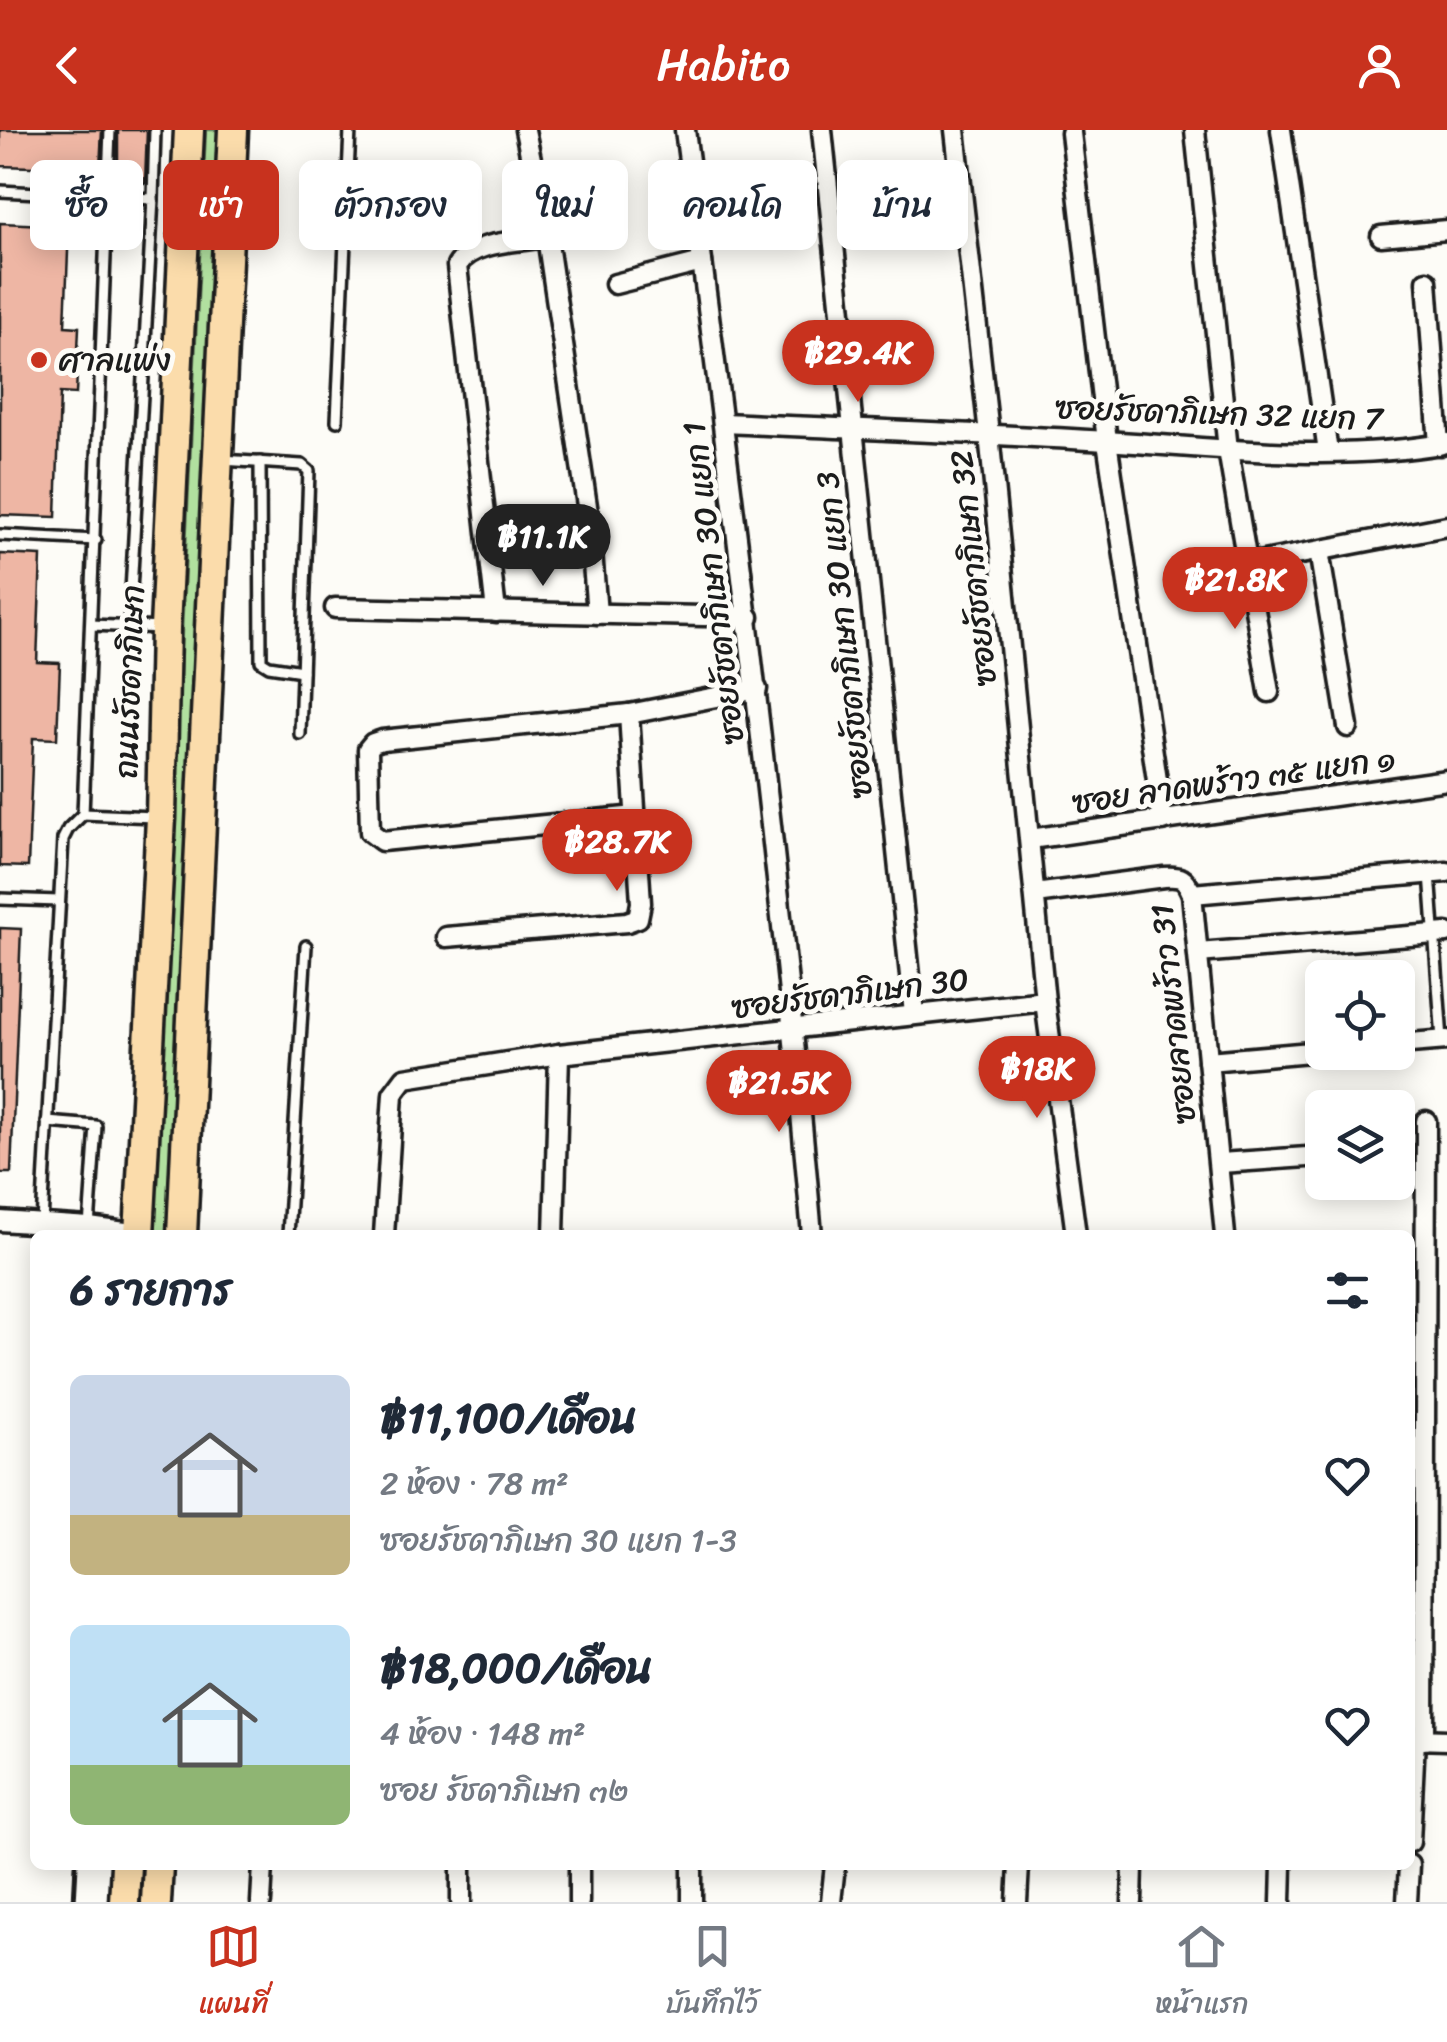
<!DOCTYPE html>
<html lang="th">
<meta charset="utf-8">
<style>
body{margin:0;font-family:Sriracha,"Playpen Sans Thai",sans-serif;background:#f6f6f7;color:#1f2937;height:100vh;display:flex;flex-direction:column;font-size:38px;white-space:nowrap}
*{box-sizing:border-box;margin:0}
p{font-size:32px;color:#747a83}
.icon{flex:none;width:55px;height:55px;fill:none;stroke:currentColor;stroke-width:2;stroke-linecap:round;stroke-linejoin:round}
.map{position:relative;flex:1;overflow:hidden}
.side{position:absolute;left:30px;top:1100px;width:1385px;height:640px;display:flex;flex-direction:column;background:#fff;border-radius:15px;box-shadow:0 5px 25px #0003}
.side>*{flex:none}
.guide{position:absolute;left:30px;top:30px;width:1388px;height:90px;display:flex;gap:20px}
.fabs{position:absolute;left:1305px;top:830px;display:grid;gap:20px}
.fabs a{display:grid;place-items:center;width:110px;height:110px;border-radius:15px;background:#fff;box-shadow:0 5px 25px #0003;font-size:50px}
.price{position:absolute;translate:-50% -85px;padding:0 22px;border-radius:35px;background:#c8321e;color:#fff;font-size:32px;line-height:65px;filter:drop-shadow(0 2px 5px #0008)}
.price::after{content:'';position:absolute;left:50%;top:60px;width:30px;height:22px;margin-left:-15px;background:inherit;clip-path:polygon(0 0,100% 0,50% 100%)}
.price.on{background:#222;color:#fff}
ul{padding:0;list-style:none}
li{display:flex;align-items:center;gap:30px;height:250px;padding:0 40px}
li span{display:grid;place-items:center;flex:none;width:280px;height:200px;border-radius:15px;color:#555}
li>.icon{margin-inline-start:auto}
span .icon{width:120px;height:120px;fill:#fffc;stroke-width:1}
li b{font-size:42px}
h2{display:flex;justify-content:space-between;align-items:center;height:120px;padding:0 40px;font-size:42px}
.pill{padding:0 35px;border-radius:15px;background:#fff;box-shadow:0 5px 25px #0003;font-size:35px;line-height:90px}
.pill.on{background:#c8321e;color:#fff}
header{display:flex;justify-content:space-between;align-items:center;height:130px;padding:0 40px;background:#c8321e;color:#fff;font-size:45px;font-weight:600}
.menu{display:flex;justify-content:space-around;align-items:center;height:140px;border-top:2px solid #e0e1e3;background:#fff;font-size:28px;color:#747a83}
.menu a{display:grid;justify-items:center;gap:5px}
.menu .on{color:#c8321e}
.map>svg:first-child{display:block}
.green{fill:#b1e09f;stroke:#667e5e;stroke-width:2.5}
.building{fill:#eeb6a4;stroke:#1c1c1c;stroke-width:2.5}
.lines{fill:none;stroke-linecap:round;stroke-linejoin:round}
.lane-casing{stroke:#1c1c1c;stroke-width:16}
.street-casing{stroke:#1c1c1c;stroke-width:25}
.primary-casing{stroke:#1c1c1c;stroke-width:35}
.lane{stroke:#fdfcf7;stroke-width:9}
.street{stroke:#fdfcf7;stroke-width:18}
.primary{stroke:#fbdcab;stroke-width:28}
.rail{stroke:#1c1c1c;stroke-width:5}
.poi-dot{fill:#c8321e;stroke:#fdfcf7;stroke-width:4}
.labels{text-anchor:middle;stroke-width:10;stroke-linejoin:round;paint-order:stroke}
.poi-label{font-size:32px;fill:#1c1c1c;stroke:#fdfcf7;text-anchor:start}
.street-label{font-size:32px;fill:#1c1c1c;stroke:#fdfcf7}
</style>
<header><svg class="icon" aria-label="back" viewBox="0 0 24 24"><path d="M15 5l-7 7 7 7"/></svg>Habito<svg class="icon" aria-label="person" viewBox="0 0 24 24"><circle cx="12" cy="8" r="4"/><path d="M4 21q1-7 8-7t8 7"/></svg></header>
<div class="map">
<svg width="1447" height="1772" viewBox="0 0 1447 1772">
<rect width="100%" height="100%" fill="#fdfcf7"/>
<filter id="ink" filterUnits="userSpaceOnUse"><feTurbulence type="fractalNoise" baseFrequency=".01" numOctaves="2"/><feDisplacementMap in="SourceGraphic" scale="20" xChannelSelector="R" yChannelSelector="G"/><feConvolveMatrix kernelMatrix="1 2 1 2 8 2 1 2 1" color-interpolation-filters="sRGB"/></filter>
<g filter="url(#ink)">
<polygon class="green" points="206,0 220,0 168,1105 153,1105"/>
<g class="building">
<polygon points="0,0 102,0 100,39 0,36"/>
<polygon points="118,0 147,0 145,53 118,52"/>
<polygon points="0,93 69,96 65,196 79,197 76,264 60,263 56,387 0,385"/>
<polygon points="0,424 41,426 37,532 60,533 57,609 33,608 28,737 0,736"/>
<polygon points="0,798 21,799 11,1043 0,1043"/>
</g>
<g class="lines">
<g class="lane-casing">
<g id="lane">
<polyline points="0,61 153,69 129,497"/>
<polyline points="153,69 155,0"/>
<polyline points="337,291 350,0"/>
<polyline points="221,330 302,335 309,341 300,604"/>
<polyline points="260,332 261,531 269,536 302,541"/>
<polyline points="0,405 96,410"/>
<polyline points="91,495 163,498"/>
<polyline points="83,684 155,687"/>
<polyline points="1430,743 1442,910"/>
<polyline points="0,769 59,771"/>
<polyline points="47,992 96,996 89,1097"/>
<polyline points="42,1093 63,709 68,699 83,684 110,0"/>
<polyline points="288,1105 306,816"/>
</g>
</g>
<g class="street-casing">
<g id="street">
<polyline points="525,0 547,107 590,396 597,484"/>
<path d="M685 0C733 368 780 735 812 1105"/>
<polyline points="822,0 914,884"/>
<polyline points="955,0 989,304 1045,871 1076,1105"/>
<polyline points="1195,0 1228,320 1269,562"/>
<polyline points="1281,0 1328,322"/>
<polyline points="1071,3 1107,311 1163,691"/>
<polyline points="1381,106 1447,100"/>
<polyline points="1427,151 1439,315"/>
<polyline points="615,154 702,132"/>
<path d="M724 293C851 299 978 303 1105 311 1218 318 1334 333 1447 313"/>
<polyline points="1319,421 1348,597"/>
<polyline points="1248,434 1447,396"/>
<polyline points="335,478 749,487"/>
<path d="M496 482 457 136C472 110 520 112 547 107"/>
<polyline points="636,686 382,711 370,702 368,619 373,613 382,610 629,584 757,559"/>
<polyline points="1030,709 1447,650"/>
<path d="M1035 764 1164 747C1181 746 1185 747 1192 764L1225 1105"/>
<polyline points="1192,764 1447,742"/>
<polyline points="446,807 627,792 638,788 641,773 629,584"/>
<polyline points="1198,823 1447,803"/>
<polyline points="1398,914 1447,910"/>
<polyline points="1208,931 1322,921"/>
<polyline points="1220,1033 1322,1026"/>
<polyline points="0,1091 89,1097 139,1104"/>
<polyline points="384,1105 393,964 405,948 559,924 1045,871"/>
<polyline points="554,1105 559,924"/>
<polyline points="1415,1609 1447,1610"/>
<polyline points="1424,1610 1426,991"/>
<polyline points="1410,1712 1415,1609"/>
<polyline points="461,1735 461,1772"/>
<polyline points="579,1735 579,1772"/>
<polyline points="692,1735 692,1772"/>
<polyline points="261,1772 263,1735"/>
<polyline points="831,1772 835,1735"/>
<polyline points="1017,1772 1019,1735"/>
<polyline points="1132,1772 1133,1735"/>
<polyline points="1281,1772 1282,1735"/>
<polyline points="1407,1772 1409,1735"/>
</g>
</g>
<g class="primary-casing">
<g id="primary">
<polyline points="139,1105 161,688 165,498 189,0"/>
<polyline points="182,1105 233,0"/>
<polyline points="124,1772 126,1735"/>
<polyline points="156,1772 158,1735"/>
</g>
</g>
<use href="#lane" class="lane"/>
<use href="#street" class="street"/>
<use href="#primary" class="primary"/>
<polyline class="rail" points="74,1772 76,1735"/>
</g>
</g>
<circle class="poi-dot" cx="39" cy="230" r="10"/>
<g class="labels">
<g class="poi-label">
<text x="59" y="241">ศาลแพ่ง</text>
</g>
<g class="street-label">
<text transform="translate(1219 283) rotate(2)" y="11">ซอยรัชดาภิเษก 32 แยก 7</text>
<text transform="translate(973 438) rotate(-96)" y="11">ซอยรัชดาภิเษก 32</text>
<text transform="translate(713 453) rotate(-97)" y="11">ซอยรัชดาภิเษก 30 แยก 1</text>
<text transform="translate(844 505) rotate(-96)" y="11">ซอยรัชดาภิเษก 30 แยก 3</text>
<text transform="translate(129 552) rotate(-88)" y="11">ถนนรัชดาภิเษก</text>
<text transform="translate(1234 650) rotate(-8)" y="11">ซอย ลาดพร้าว ๓๕ แยก ๑</text>
<text transform="translate(850 863) rotate(-7)" y="11">ซอยรัชดาภิเษก 30</text>
<text transform="translate(1173 884) rotate(-96)" y="11">ซอยลาดพร้าว 31</text>
</g>
</g>
</svg>
<div class="fabs">
<a><svg class="icon" aria-label="locate" viewBox="0 0 24 24"><circle cx="12" cy="12" r="6"/><path d="M12 2v4M12 18v4M2 12h4M18 12h4"/></svg></a>
<a><svg class="icon" aria-label="layers" viewBox="0 0 24 24"><path d="M12 4l9 5-9 5-9-5zM3 14l9 5 9-5"/></svg></a>
</div>
<b class="price" style="left:858px;top:275px">฿29.4K</b>
<b class="price on" style="left:543px;top:459px">฿11.1K</b>
<b class="price" style="left:1235px;top:502px">฿21.8K</b>
<b class="price" style="left:617px;top:764px">฿28.7K</b>
<b class="price" style="left:1037px;top:991px">฿18K</b>
<b class="price" style="left:779px;top:1005px">฿21.5K</b>
<div class="guide">
<a class="pill">ซื้อ</a>
<a class="pill on">เช่า</a>
<a class="pill">ตัวกรอง</a>
<a class="pill">ใหม่</a>
<a class="pill">คอนโด</a>
<a class="pill">บ้าน</a>
</div>
<section class="side">
<h2>6 รายการ<svg class="icon" aria-label="filters" viewBox="0 0 24 24"><path d="M4 7h16M4 17h16"/><circle cx="9" cy="7" r="2"/><circle cx="15" cy="17" r="2"/></svg></h2>
<ul>
<li><span style="background:linear-gradient(#c9d6e8 70%,#c2b280 0)"><svg class="icon" aria-label="home" viewBox="0 0 24 24"><path d="M3 11l9-7 9 7M6 9v11h12V9"/></svg></span><div><b>฿11,100/เดือน</b><p>2 ห้อง · 78 m²</p><p>ซอยรัชดาภิเษก 30 แยก 1-3</p></div><svg class="icon" aria-label="heart" viewBox="0 0 24 24"><path d="M12 20l-8-8c-3-5 5-10 8-4 3-6 11-1 8 4z"/></svg></li>
<li><span style="background:linear-gradient(#bfe0f5 70%,#8fb573 0)"><svg class="icon" aria-label="home" viewBox="0 0 24 24"><path d="M3 11l9-7 9 7M6 9v11h12V9"/></svg></span><div><b>฿18,000/เดือน</b><p>4 ห้อง · 148 m²</p><p>ซอย รัชดาภิเษก ๓๒</p></div><svg class="icon" aria-label="heart" viewBox="0 0 24 24"><path d="M12 20l-8-8c-3-5 5-10 8-4 3-6 11-1 8 4z"/></svg></li>
</ul>
</section>
</div>
<nav class="menu">
<a class="on"><svg class="icon" aria-label="map" viewBox="0 0 24 24"><path d="M3 6l6-2 6 2 6-2v14l-6 2-6-2-6 2zM9 4v14M15 6v14"/></svg>แผนที่</a>
<a><svg class="icon" aria-label="saved" viewBox="0 0 24 24"><path d="M7 4h10v16l-5-4-5 4z"/></svg>บันทึกไว้</a>
<a><svg class="icon" aria-label="home" viewBox="0 0 24 24"><path d="M3 11l9-7 9 7M6 9v11h12V9"/></svg>หน้าแรก</a>
</nav>
